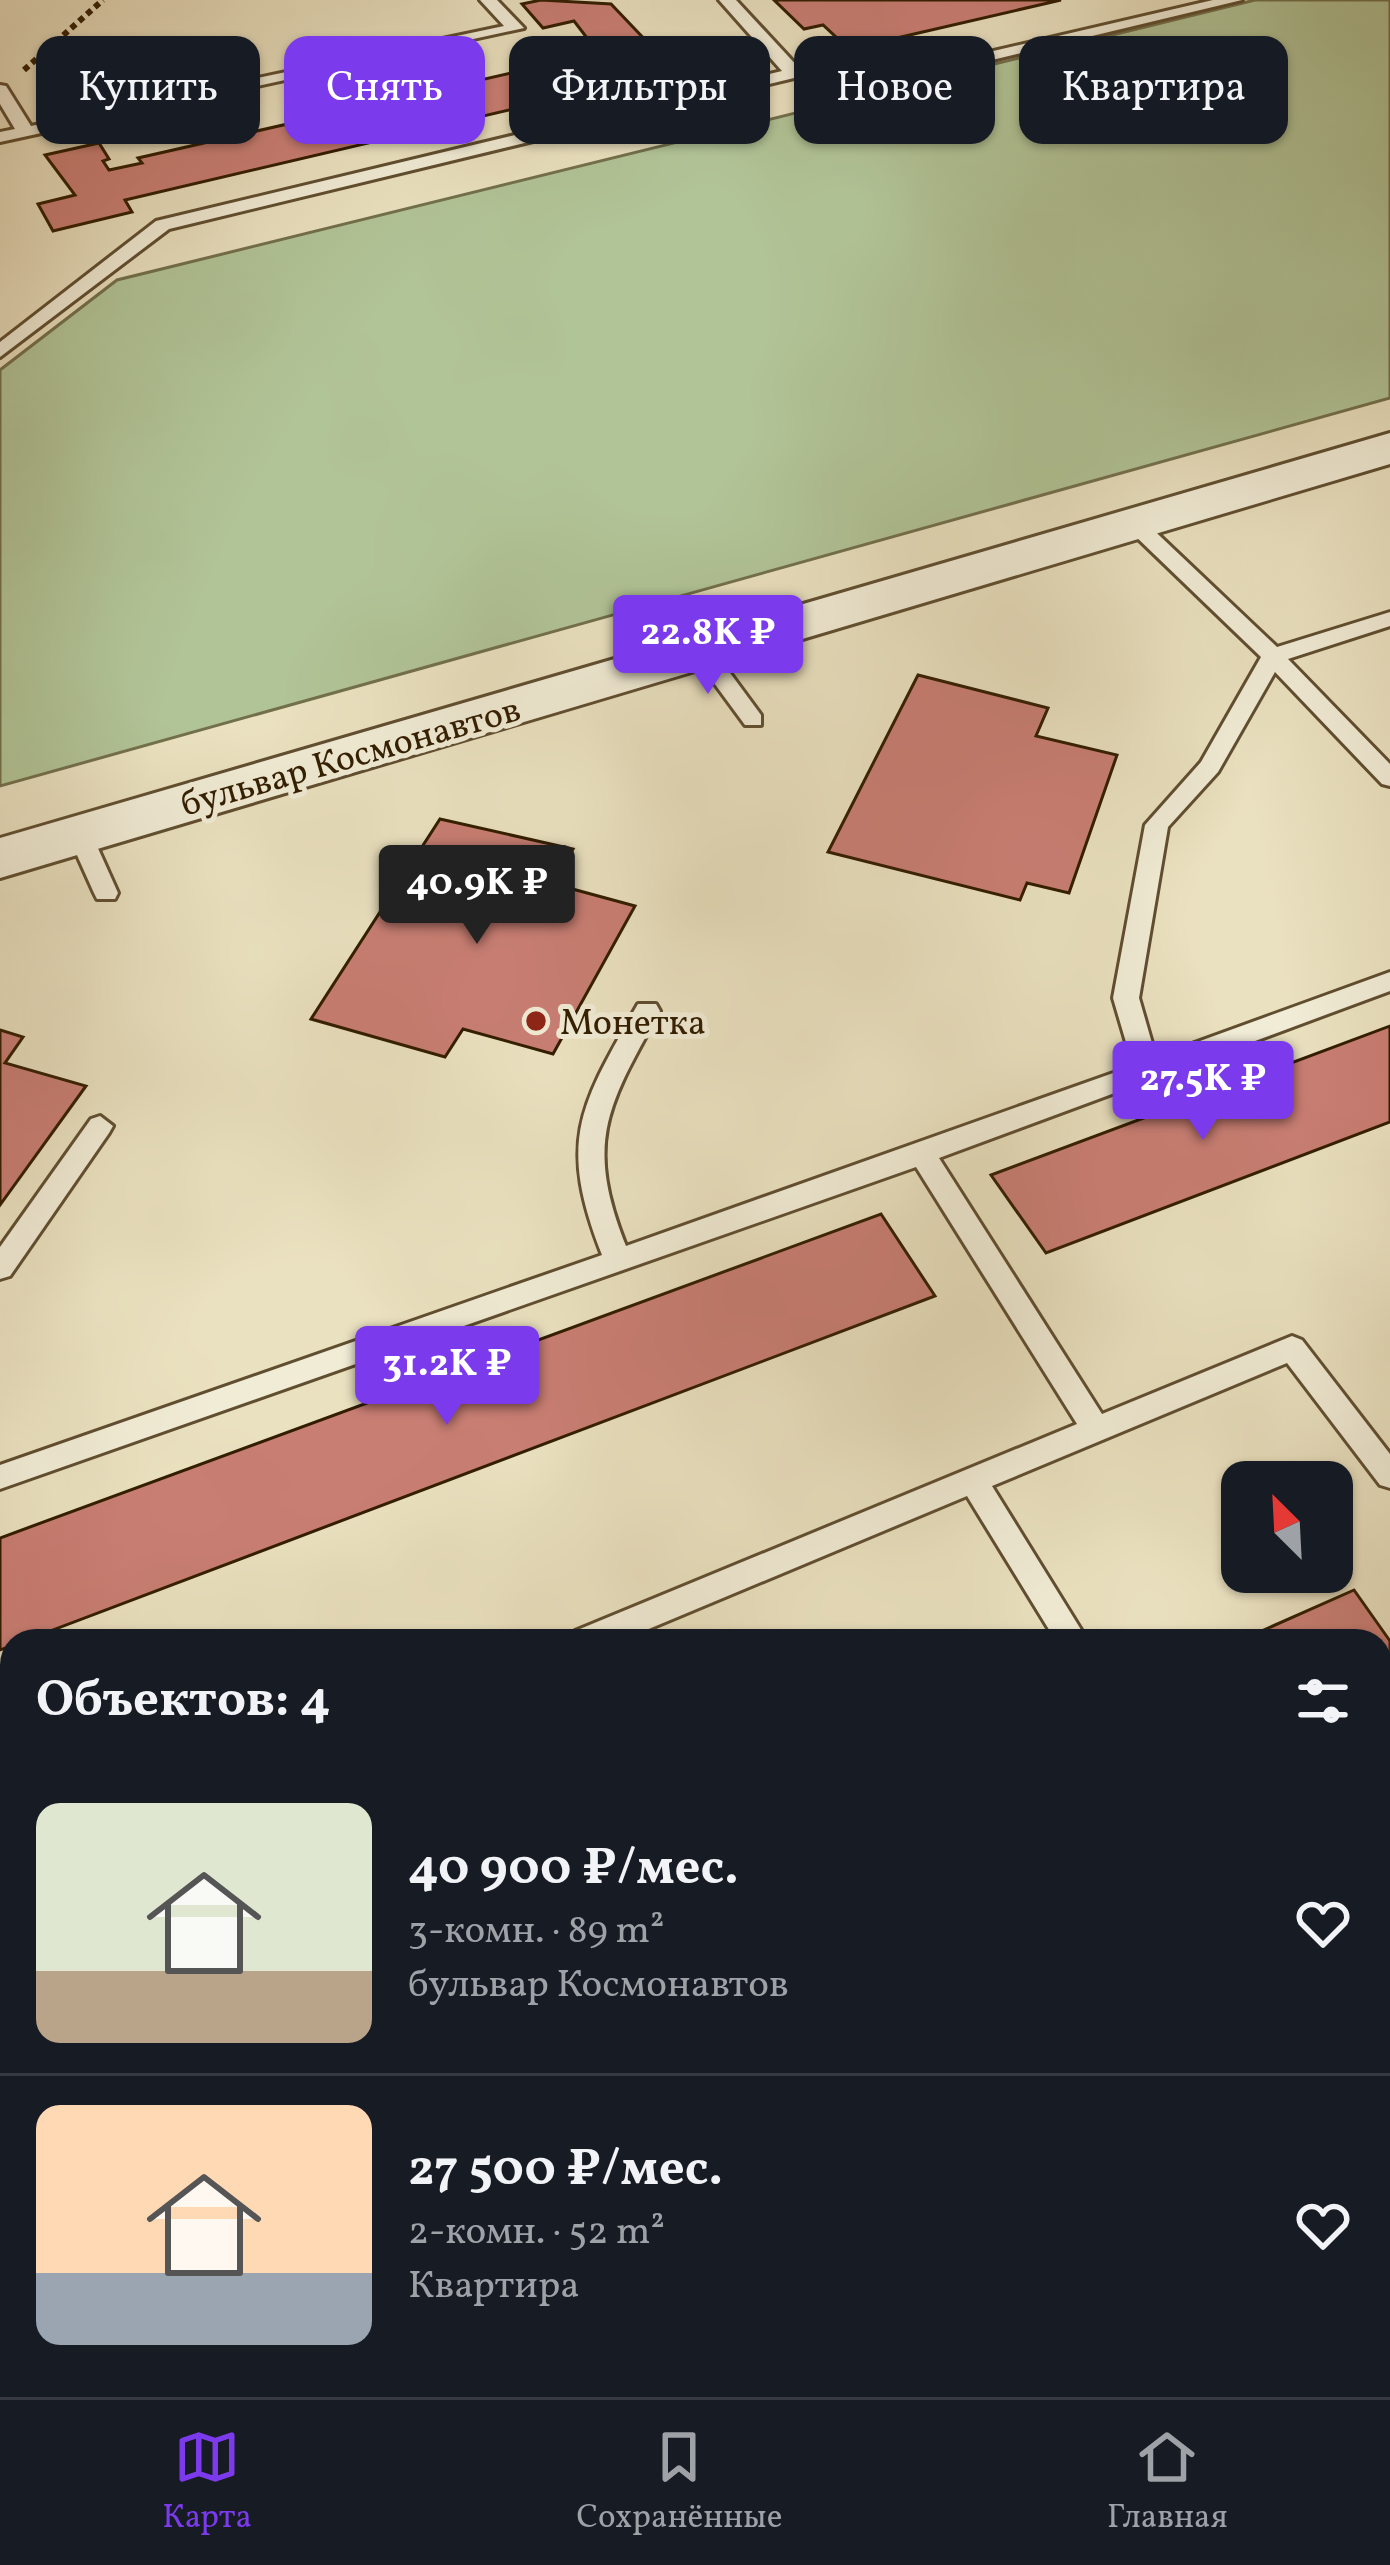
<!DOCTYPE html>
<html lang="ru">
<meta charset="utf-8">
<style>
body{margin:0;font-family:Vollkorn,serif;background:#242831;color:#f1f3f6;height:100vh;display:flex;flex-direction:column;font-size:45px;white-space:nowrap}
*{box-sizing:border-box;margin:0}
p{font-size:39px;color:#9ea1a6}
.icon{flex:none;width:66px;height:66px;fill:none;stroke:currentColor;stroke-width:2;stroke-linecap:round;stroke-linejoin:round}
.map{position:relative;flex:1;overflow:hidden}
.drawer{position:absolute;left:0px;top:1629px;width:1392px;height:768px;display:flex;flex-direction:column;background:#171b24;border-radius:36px 36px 0 0;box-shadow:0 3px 9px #0004}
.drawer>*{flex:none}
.banner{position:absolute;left:36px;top:36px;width:1320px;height:108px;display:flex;gap:24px}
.needle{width:78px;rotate:336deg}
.buttons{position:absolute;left:1221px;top:1461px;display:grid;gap:24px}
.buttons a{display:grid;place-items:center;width:132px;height:132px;border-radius:24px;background:#171b24;box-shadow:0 3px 9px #0004;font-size:60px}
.price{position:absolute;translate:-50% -102px;padding:0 27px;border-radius:12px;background:#7c3aed;color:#fff;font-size:39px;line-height:78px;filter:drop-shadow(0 3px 6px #0008)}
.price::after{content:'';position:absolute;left:50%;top:72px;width:36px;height:27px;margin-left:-18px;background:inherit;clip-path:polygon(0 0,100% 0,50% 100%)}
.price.selected{background:#222;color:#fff}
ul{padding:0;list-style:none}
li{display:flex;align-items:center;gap:36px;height:300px;padding:0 36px}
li+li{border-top:3px solid #363941}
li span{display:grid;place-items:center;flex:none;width:336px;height:240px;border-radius:24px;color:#555}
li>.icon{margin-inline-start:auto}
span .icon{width:144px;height:144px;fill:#fffc;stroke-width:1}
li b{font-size:51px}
h2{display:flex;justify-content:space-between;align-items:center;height:144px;padding:0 36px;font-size:51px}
.chip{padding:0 42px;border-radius:24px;background:#171b24;box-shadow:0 3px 9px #0004;font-size:42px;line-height:108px}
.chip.selected{background:#7c3aed;color:#fff}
.tabs{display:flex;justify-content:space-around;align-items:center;height:168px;border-top:3px solid #363941;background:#171b24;font-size:33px;color:#9ea1a6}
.tabs a{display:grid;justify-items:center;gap:6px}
.tabs .selected{color:#7c3aed}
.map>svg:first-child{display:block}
.green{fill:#b1c497;stroke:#72704c;stroke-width:3}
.building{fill:#c97e74;stroke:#321d00;stroke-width:3}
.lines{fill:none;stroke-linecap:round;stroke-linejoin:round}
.service-casing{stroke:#604e30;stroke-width:6}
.tertiary-casing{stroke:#604e30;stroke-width:6}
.path{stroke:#321d00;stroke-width:6;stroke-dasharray:6 4.5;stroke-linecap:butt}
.service{fill:#f1ecd6;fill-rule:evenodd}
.tertiary{fill:#f1ecd6;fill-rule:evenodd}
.poi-dot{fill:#8f2418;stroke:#f1ecd6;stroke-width:4.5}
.labels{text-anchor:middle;stroke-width:10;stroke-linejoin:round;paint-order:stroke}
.street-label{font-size:36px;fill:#321d00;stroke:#f1ecd6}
.poi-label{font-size:36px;fill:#321d00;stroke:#f1ecd6;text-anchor:start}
</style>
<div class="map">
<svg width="1390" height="2397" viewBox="0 0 1390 2397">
<rect width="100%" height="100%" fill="#eae1c0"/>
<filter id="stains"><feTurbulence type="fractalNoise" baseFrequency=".00167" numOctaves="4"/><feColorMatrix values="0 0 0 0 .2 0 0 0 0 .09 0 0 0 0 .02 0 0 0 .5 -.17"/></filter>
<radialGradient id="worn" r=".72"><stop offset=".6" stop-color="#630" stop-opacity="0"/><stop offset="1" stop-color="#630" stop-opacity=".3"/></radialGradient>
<polygon class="green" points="1255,0 1390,0 1390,398 0,786 0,370 117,280"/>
<g class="building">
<polygon points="541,0 611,4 653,48 681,41 713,74 663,86 654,76 125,200 132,212 53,231 38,204 75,195 45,155 99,143 109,159 103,161 109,170 142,163 138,158 551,64 555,69 604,60 574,21 543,28 522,4"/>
<polygon points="774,0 1061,0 849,49 823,25 804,29"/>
<polygon points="120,53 140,84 82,96 63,65"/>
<polygon points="918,675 1048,708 1036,736 1117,755 1069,893 1027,883 1020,900 828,852"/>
<polygon points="440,819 573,849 554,884 635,906 553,1054 463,1029 445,1057 311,1019"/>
<polygon points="1390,1026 1390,1122 1046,1253 991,1175"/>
<polygon points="0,1030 23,1037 5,1063 86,1086 0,1205"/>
<polygon points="881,1214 935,1296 0,1650 0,1538"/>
<polygon points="1354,1590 1390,1641 1390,1890 1380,1875 1380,1641 1239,1641"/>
<polygon points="12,1839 12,1966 0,1971 0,1844"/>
<polygon points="12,2150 12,2258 0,2215 0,2155"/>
<polygon points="47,2385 226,2385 230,2397 51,2397"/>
<polygon points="1037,2385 1247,2385 1254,2397 1043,2397"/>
</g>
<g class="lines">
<g class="service-casing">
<g id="service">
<polygon points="480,0 497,0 524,28 0,142 0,132 15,129 0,104 0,85 6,86 31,126 504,26"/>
<polygon points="719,0 736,0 800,69 851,84 1213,0 1242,0 851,94 794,78 169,229 0,357 0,342 156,221 782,71"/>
<path d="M1136 519 1143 520 1277 647 1390 612V626L1288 659 1390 764V786L1382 784 1275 672 1218 772 1168 827 1139 998 1156 1057 1390 972V991L939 1158 1102 1414 1292 1336 1302 1340 1390 1454V1488L1380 1485 1287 1363 992 1486 1088 1641H1056L967 1496 620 1641H571L575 1631 1077 1424 916 1167 0 1489V1465L602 1255C557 1140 580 1106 638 1004H656L660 1011C608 1105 584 1141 626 1246L1133 1066 1113 998 1145 825 1201 762 1261 657 1129 530V520Z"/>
<polygon points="703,645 711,647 761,715 761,725 745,725 695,657 695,647"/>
<polygon points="80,827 92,835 118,893 115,899 97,899 94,893 68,835"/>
<polygon points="100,1116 113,1126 109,1133 10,1276 0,1279 0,1247 91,1119"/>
<polygon points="12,2034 12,2068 0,2073 0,2039"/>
<polygon points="1380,2116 1390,2121 1390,2168 1380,2164"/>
<polygon points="384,2385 422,2385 427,2397 389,2397"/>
</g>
</g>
<g class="tertiary-casing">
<polygon id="tertiary" points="1390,433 1390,464 0,878 0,838"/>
</g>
<polyline class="path" points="24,70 103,0"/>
<use href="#service" class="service"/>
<use href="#tertiary" class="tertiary"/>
</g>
<circle class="poi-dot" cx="536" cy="1021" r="12"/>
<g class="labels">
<g class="street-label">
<text transform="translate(350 755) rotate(-16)" y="13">бульвар Космонавтов</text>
</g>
<g class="poi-label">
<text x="560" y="1034">Монетка</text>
</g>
</g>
<rect width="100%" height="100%" filter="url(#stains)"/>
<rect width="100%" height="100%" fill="url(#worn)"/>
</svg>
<div class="buttons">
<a><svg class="needle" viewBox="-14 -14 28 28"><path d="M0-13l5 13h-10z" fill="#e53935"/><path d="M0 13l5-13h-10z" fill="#9ea1a6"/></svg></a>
</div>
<b class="price" style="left:708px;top:697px">22.8K ₽</b>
<b class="price selected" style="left:477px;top:947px">40.9K ₽</b>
<b class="price" style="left:1203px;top:1143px">27.5K ₽</b>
<b class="price" style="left:447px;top:1428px">31.2K ₽</b>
<div class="banner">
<a class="chip">Купить</a>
<a class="chip selected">Снять</a>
<a class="chip">Фильтры</a>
<a class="chip">Новое</a>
<a class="chip">Квартира</a>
</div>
<section class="drawer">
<h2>Объектов: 4<svg class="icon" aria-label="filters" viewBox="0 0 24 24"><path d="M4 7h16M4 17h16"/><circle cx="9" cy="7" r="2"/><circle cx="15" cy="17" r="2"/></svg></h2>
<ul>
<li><span style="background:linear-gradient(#dfe7d0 70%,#b9a48a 0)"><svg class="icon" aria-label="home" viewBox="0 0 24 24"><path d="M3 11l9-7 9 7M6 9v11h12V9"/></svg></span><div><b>40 900 ₽/мес.</b><p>3-комн. · 89 m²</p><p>бульвар Космонавтов</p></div><svg class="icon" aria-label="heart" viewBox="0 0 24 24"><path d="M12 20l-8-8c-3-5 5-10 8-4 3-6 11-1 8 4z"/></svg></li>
<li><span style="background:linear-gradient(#ffd9b3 70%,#9aa5b1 0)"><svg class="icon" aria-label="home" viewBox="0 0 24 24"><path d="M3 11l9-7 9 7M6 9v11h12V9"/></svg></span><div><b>27 500 ₽/мес.</b><p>2-комн. · 52 m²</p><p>Квартира</p></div><svg class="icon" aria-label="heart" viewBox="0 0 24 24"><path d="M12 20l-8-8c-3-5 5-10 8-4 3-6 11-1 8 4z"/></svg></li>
</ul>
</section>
</div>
<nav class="tabs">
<a class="selected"><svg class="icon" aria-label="map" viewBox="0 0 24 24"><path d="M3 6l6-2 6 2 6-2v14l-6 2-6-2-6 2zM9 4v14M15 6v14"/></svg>Карта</a>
<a><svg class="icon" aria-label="saved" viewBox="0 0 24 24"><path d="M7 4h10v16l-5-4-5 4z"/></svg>Сохранённые</a>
<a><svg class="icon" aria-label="home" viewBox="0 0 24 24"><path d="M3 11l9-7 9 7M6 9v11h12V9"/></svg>Главная</a>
</nav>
